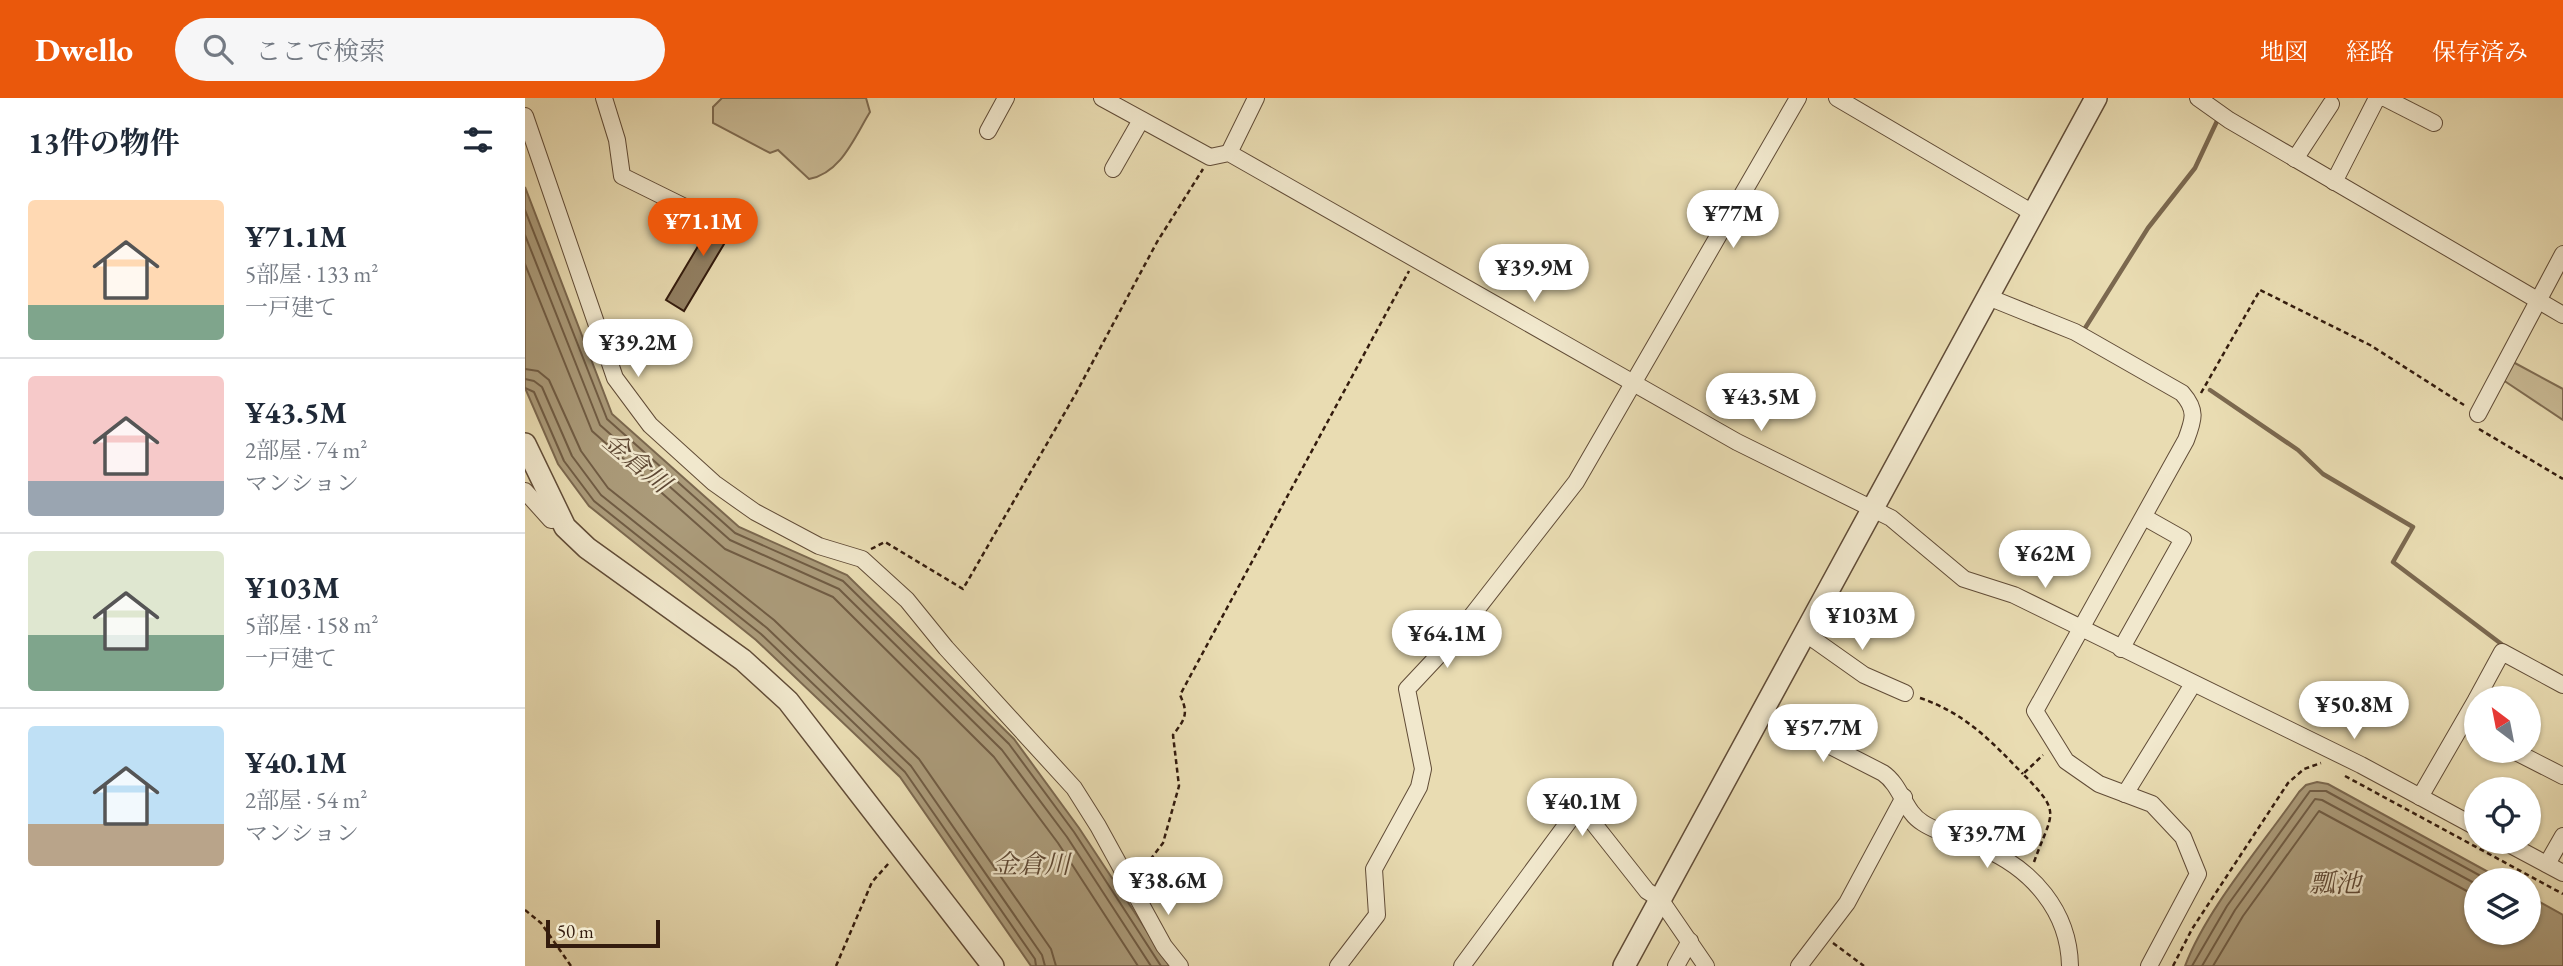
<!DOCTYPE html>
<html lang="ja">
<meta charset="utf-8">
<style>
body{margin:0;font-family:"EB Garamond","Noto Serif JP",serif;background:#f6f6f7;color:#1f2937;height:100vh;display:flex;flex-direction:column;font-size:26px;white-space:nowrap}
*{box-sizing:border-box;margin:0}
p{font-size:23px;color:#747a83}
.icon{flex:none;width:38px;height:38px;fill:none;stroke:currentColor;stroke-width:2;stroke-linecap:round;stroke-linejoin:round}
.map{position:relative;flex:1;overflow:hidden}
.sheet{display:flex;flex-direction:column;background:#fff;width:525px}
.sheet>*{flex:none}
.needle{width:46px;rotate:328deg}
.buttons{position:absolute;left:1939px;top:588px;display:grid;gap:14px}
.buttons a{display:grid;place-items:center;width:77px;height:77px;border-radius:50%;background:#fff;box-shadow:0 2px 5px #0004;font-size:35px}
.scale{position:absolute;left:21px;bottom:18px;width:114px;box-sizing:border-box;padding-left:7px;border:4px solid #341c0e;border-top:0;font-size:19px;line-height:24px;white-space:nowrap;color:#341c0e;-webkit-text-stroke:5px #f1e8cd;paint-order:stroke}
.price{position:absolute;translate:-50% -60px;padding:0 16px;border-radius:24px;background:#fff;color:#222;font-size:23px;line-height:46px;filter:drop-shadow(0 2px 4px #0008)}
.price::after{content:'';position:absolute;left:50%;top:42px;width:21px;height:16px;margin-left:-10px;background:inherit;clip-path:polygon(0 0,100% 0,50% 100%)}
.price.active{background:#ea580c;color:#fff}
ul{padding:0;list-style:none}
li{display:flex;align-items:center;gap:21px;height:175px;padding:0 28px}
li+li{border-top:2px solid #e0e1e3}
li span{display:grid;place-items:center;flex:none;width:196px;height:140px;border-radius:7px;color:#555}
li>.icon{margin-inline-start:auto}
span .icon{width:84px;height:84px;fill:#fffc;stroke-width:1}
li b{font-size:30px}
h2{display:flex;justify-content:space-between;align-items:center;height:84px;padding:0 28px;font-size:30px}
header{display:flex;align-items:center;gap:42px;box-sizing:border-box;height:98px;padding:0 35px;background:#ea580c;color:#fff}
header strong{font-size:33px}
nav{display:flex;gap:38px;margin-inline-start:auto;font-size:24px}
.search{width:490px;height:63px;background:#f6f6f7;display:flex;align-items:center;gap:18px;box-sizing:border-box;padding:0 24px;border-radius:38px;color:#747a83;font-size:26px}
main{display:flex;flex:1;min-height:0}
.map>svg:first-child{display:block}
.green{fill:#cabb96;stroke:#7f6c52;stroke-width:2}
.water{fill:#ab9b7a;stroke:#7b684f;stroke-width:2}
.lines{fill:none;stroke-linecap:round;stroke-linejoin:round}
.shore{stroke:#705c44;stroke-width:2}
.stream{stroke:#7b684f;stroke-width:4.5}
.building{fill:#928063;stroke:#341c0e;stroke-width:2}
.minor-casing{stroke:#614c37;stroke-width:18}
.tertiary-casing{stroke:#614c37;stroke-width:24}
.path{stroke:#341c0e;stroke-width:2.5;stroke-dasharray:5 3.5;stroke-linecap:butt}
.minor{stroke:#f1e8cd;stroke-width:16}
.tertiary{stroke:#f1e8cd;stroke-width:21}
.labels{text-anchor:middle;stroke-width:5;stroke-linejoin:round;paint-order:stroke}
.water-label{font-size:26px;font-style:italic;fill:#5e4834;stroke:#f1e8cd}
</style>
<header>
<strong>Dwello</strong>
<div class="search"><svg class="icon" aria-label="search" viewBox="0 0 24 24"><circle cx="10" cy="10" r="6"/><path d="M15 15l6 6"/></svg>ここで検索</div>
<nav><a>地図</a><a>経路</a><a>保存済み</a></nav>
</header>
<main>
<section class="sheet">
<h2>13件の物件<svg class="icon" aria-label="filters" viewBox="0 0 24 24"><path d="M4 7h16M4 17h16"/><circle cx="9" cy="7" r="2"/><circle cx="15" cy="17" r="2"/></svg></h2>
<ul>
<li><span style="background:linear-gradient(#ffd9b3 75%,#7fa58c 0)"><svg class="icon" aria-label="home" viewBox="0 0 24 24"><path d="M3 11l9-7 9 7M6 9v11h12V9"/></svg></span><div><b>¥71.1M</b><p>5部屋 · 133 m²</p><p>一戸建て</p></div></li>
<li><span style="background:linear-gradient(#f6c9c9 75%,#9aa5b1 0)"><svg class="icon" aria-label="home" viewBox="0 0 24 24"><path d="M3 11l9-7 9 7M6 9v11h12V9"/></svg></span><div><b>¥43.5M</b><p>2部屋 · 74 m²</p><p>マンション</p></div></li>
<li><span style="background:linear-gradient(#dfe7d0 60%,#7fa58c 0)"><svg class="icon" aria-label="home" viewBox="0 0 24 24"><path d="M3 11l9-7 9 7M6 9v11h12V9"/></svg></span><div><b>¥103M</b><p>5部屋 · 158 m²</p><p>一戸建て</p></div></li>
<li><span style="background:linear-gradient(#bfe0f5 70%,#b9a48a 0)"><svg class="icon" aria-label="home" viewBox="0 0 24 24"><path d="M3 11l9-7 9 7M6 9v11h12V9"/></svg></span><div><b>¥40.1M</b><p>2部屋 · 54 m²</p><p>マンション</p></div></li>
</ul>
</section>
<div class="map">
<svg width="2038" height="868" viewBox="0 0 2038 868">
<rect width="100%" height="100%" fill="#e9dcb2"/>
<filter id="stains"><feTurbulence type="fractalNoise" baseFrequency=".00286" numOctaves="4"/><feColorMatrix values="0 0 0 0 .2 0 0 0 0 .09 0 0 0 0 .02 0 0 0 .5 -.17"/></filter>
<radialGradient id="worn" r=".72"><stop offset=".6" stop-color="#630" stop-opacity="0"/><stop offset="1" stop-color="#630" stop-opacity=".3"/></radialGradient>
<g class="green">
<path d="M197 0H341L345 14C329 40 316 75 284 81L253 52 245 55 188 25V9Z"/>
<polygon points="1988,264 2038,291 2038,322 1978,282"/>
</g>
<g class="water">
<polygon points="0,89 87,316 214,429 322,477 489,641 554,730 645,868 506,868 375,679 231,542 64,408 33,366 0,290"/>
<path d="M1792 684 1803 686 1976 781 1951 782V835H2004V798L2038 817V868H1660C1682 810 1738 746 1774 694L1781 687Z"/>
</g>
<g class="lines">
<g class="shore">
<polyline points="0,112 82,321 210,435 318,483 484,646 549,734 636,868"/>
<polyline points="0,137 75,327 205,442 314,491 477,652 542,739 626,868"/>
<polyline points="0,166 67,333 200,451 308,499 469,659 533,745 613,868"/>
<polyline points="0,271 13,273 24,282 56,353 83,390 249,522 394,661 526,851 531,868"/>
<polyline points="0,281 9,283 17,289 47,358 76,397 242,530 386,668 517,857 520,868"/>
<polyline points="0,290 9,294 39,363 69,403 236,536 380,674 510,861 511,868"/>
<polyline points="1667,868 1702,808 1785,693 1801,693 1963,782"/>
<polyline points="1677,868 1710,812 1790,701 1797,702 1951,786"/>
<polyline points="1688,868 1718,818 1794,713 1951,798"/>
</g>
<g class="stream">
<polyline points="1557,235 1623,130 1670,70 1693,21 1691,19"/>
<polyline points="1685,292 1773,352 1798,376 1888,429 1868,464 1979,548"/>
</g>
</g>
<polygon class="building" points="189,107 214,121 159,213 141,202 188,123 182,120"/>
<g class="lines">
<g class="minor-casing">
<g id="minor">
<polyline points="79,0 92,42 97,78 168,113"/>
<polyline points="577,0 685,59 704,55 1212,344 1366,420 1439,481 1489,497 1836,667 1951,729"/>
<polyline points="1312,0 1508,115"/>
<polyline points="1673,0 1704,22 2038,217"/>
<polyline points="1860,0 1909,25"/>
<polyline points="0,18 90,280 125,327 189,385 230,414 294,448 337,461 382,502 421,550 549,690 573,728 639,848 655,868"/>
<polyline points="463,33 481,0"/>
<polyline points="704,55 731,0"/>
<polyline points="1770,61 1806,6"/>
<polyline points="588,71 616,22"/>
<polyline points="1809,84 1852,0"/>
<path d="M1463 199 1550 234 1657 295C1672 312 1669 321 1661 342L1510 613 1541 663 1574 686 1627 706 1658 739 1673 776 1624 868"/>
<polyline points="1953,316 2038,156"/>
<polyline points="0,393 26,422 36,421"/>
<polyline points="1281,536 1339,577 1380,595"/>
<polyline points="1596,551 1658,441 1619,419"/>
<polyline points="1952,600 1977,554 2038,587"/>
<path d="M1237 613 1358 675C1377 688 1379 714 1398 725 1415 736 1439 742 1458 750 1507 771 1544 813 1545 868"/>
<polyline points="1989,653 2038,678"/>
<polyline points="1600,696 1668,586"/>
<polyline points="1895,699 1951,602"/>
<polyline points="1980,744 2038,775"/>
<polyline points="2022,766 2038,738"/>
<polyline points="813,868 852,817 849,771 894,689 898,671 882,591 927,543 1051,384 1273,0"/>
<polyline points="937,868 1047,719 1058,712 1122,793 1135,801 1181,868"/>
<polyline points="1151,868 1165,843"/>
<polyline points="1274,868 1322,805 1379,699"/>
</g>
</g>
<g class="tertiary-casing">
<g id="tertiary">
<polyline points="0,346 40,429 62,450 218,562 263,603 468,868"/>
<polyline points="1099,868 1571,0"/>
</g>
</g>
<g class="path">
<polyline points="1676,295 1735,192 1845,247 1939,307"/>
<polyline points="1954,331 2038,381"/>
<polyline points="346,451 360,444 438,491 550,297 632,144 678,71"/>
<path d="M1395 600C1440 615 1466 643 1498 676"/>
<polyline points="1820,678 2038,796"/>
<path d="M1509 764C1527 714 1538 716 1498 676L1518 657"/>
<path d="M615 775 638 745 654 688 648 637C660 621 664 616 655 597L884 173"/>
<polyline points="0,812 16,825 46,868"/>
<polyline points="1308,845 1339,868"/>
<polyline points="311,868 347,784 364,765"/>
<polyline points="1648,868 1667,831 1763,685 1779,671 1796,665"/>
</g>
<use href="#minor" class="minor"/>
<use href="#tertiary" class="tertiary"/>
</g>
<g class="labels">
<g class="water-label">
<text transform="translate(112 364) rotate(40)" y="9">金倉川</text>
<text x="506" y="775">金倉川</text>
<text x="1810" y="794">瓢池</text>
</g>
</g>
<rect width="100%" height="100%" filter="url(#stains)"/>
<rect width="100%" height="100%" fill="url(#worn)"/>
</svg>
<div class="buttons">
<a><svg class="needle" viewBox="-14 -14 28 28"><path d="M0-13l5 13h-10z" fill="#e53935"/><path d="M0 13l5-13h-10z" fill="#747a83"/></svg></a>
<a><svg class="icon" aria-label="locate" viewBox="0 0 24 24"><circle cx="12" cy="12" r="6"/><path d="M12 2v4M12 18v4M2 12h4M18 12h4"/></svg></a>
<a><svg class="icon" aria-label="layers" viewBox="0 0 24 24"><path d="M12 4l9 5-9 5-9-5zM3 14l9 5 9-5"/></svg></a>
</div>
<div class="scale">50 m</div>
<b class="price" style="left:1208px;top:152px">¥77M</b>
<b class="price active" style="left:178px;top:160px">¥71.1M</b>
<b class="price" style="left:1009px;top:206px">¥39.9M</b>
<b class="price" style="left:113px;top:281px">¥39.2M</b>
<b class="price" style="left:1236px;top:335px">¥43.5M</b>
<b class="price" style="left:1520px;top:492px">¥62M</b>
<b class="price" style="left:1337px;top:554px">¥103M</b>
<b class="price" style="left:922px;top:572px">¥64.1M</b>
<b class="price" style="left:1829px;top:643px">¥50.8M</b>
<b class="price" style="left:1298px;top:666px">¥57.7M</b>
<b class="price" style="left:1057px;top:740px">¥40.1M</b>
<b class="price" style="left:1462px;top:772px">¥39.7M</b>
<b class="price" style="left:643px;top:819px">¥38.6M</b>
</div>
</main>
